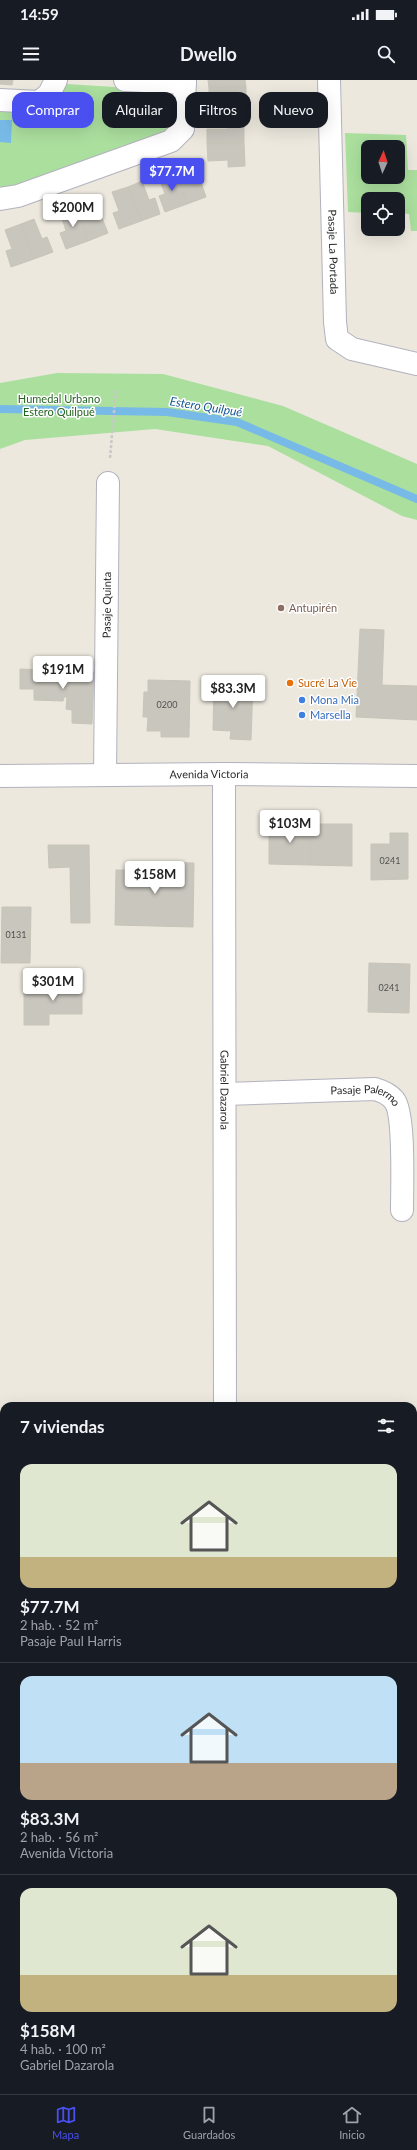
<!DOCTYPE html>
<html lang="es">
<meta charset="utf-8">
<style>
body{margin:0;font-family:Lato,sans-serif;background:#20242c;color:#f1f3f6;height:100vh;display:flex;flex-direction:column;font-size:15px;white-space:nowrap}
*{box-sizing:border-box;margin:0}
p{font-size:13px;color:#9ea1a6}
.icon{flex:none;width:22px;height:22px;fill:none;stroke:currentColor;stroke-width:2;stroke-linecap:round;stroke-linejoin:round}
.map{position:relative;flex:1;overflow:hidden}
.sheet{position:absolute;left:0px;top:1322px;width:417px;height:692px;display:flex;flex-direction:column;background:#171b24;border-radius:12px 12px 0 0;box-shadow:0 4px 16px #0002}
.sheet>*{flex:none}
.top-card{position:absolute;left:12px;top:12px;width:393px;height:36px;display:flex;gap:8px}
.needle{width:26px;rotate:3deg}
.controls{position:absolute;left:361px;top:60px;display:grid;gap:8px}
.controls a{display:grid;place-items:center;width:44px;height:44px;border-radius:8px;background:#171b24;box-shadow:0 4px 16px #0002;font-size:20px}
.price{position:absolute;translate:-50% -34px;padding:0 9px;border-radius:4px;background:#fff;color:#222;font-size:13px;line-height:26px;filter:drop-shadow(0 1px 2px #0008)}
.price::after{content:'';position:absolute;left:50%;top:24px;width:12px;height:9px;margin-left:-6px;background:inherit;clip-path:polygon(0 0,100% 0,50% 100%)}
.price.selected{background:#4950ef;color:#fff}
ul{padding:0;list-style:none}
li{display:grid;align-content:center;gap:8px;height:212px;padding:0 20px}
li+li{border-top:1px solid #363941}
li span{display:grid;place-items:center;height:124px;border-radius:12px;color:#555}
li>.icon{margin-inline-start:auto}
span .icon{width:72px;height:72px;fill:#fffc;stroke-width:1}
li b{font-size:17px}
h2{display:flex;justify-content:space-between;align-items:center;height:48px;padding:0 20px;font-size:17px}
.pill{padding:0 14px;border-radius:12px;background:#171b24;box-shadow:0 4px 16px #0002;font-size:14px;line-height:36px}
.pill.selected{background:#4950ef;color:#fff}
.status{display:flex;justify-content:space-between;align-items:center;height:28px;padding:0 20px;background:#171b24;direction:ltr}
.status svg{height:11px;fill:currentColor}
header{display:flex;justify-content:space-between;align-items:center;height:52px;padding:0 20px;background:#171b24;font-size:18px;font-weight:700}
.tabs{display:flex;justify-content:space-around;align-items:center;height:56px;border-top:1px solid #363941;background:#171b24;font-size:11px;color:#9ea1a6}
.tabs a{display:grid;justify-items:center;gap:2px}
.tabs .selected{color:#4950ef}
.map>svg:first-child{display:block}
.green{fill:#abdf9e;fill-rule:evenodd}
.water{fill:#78bae7}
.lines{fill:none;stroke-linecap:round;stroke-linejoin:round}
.stream{stroke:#78bae7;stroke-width:8}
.building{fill:#c8c6bd;stroke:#c8c4b8}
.minor-casing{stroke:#b2b2be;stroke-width:24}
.tertiary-casing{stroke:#b2b2be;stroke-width:24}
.path{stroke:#c8c8c8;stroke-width:2.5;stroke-dasharray:3 2;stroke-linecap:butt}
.minor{stroke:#fff;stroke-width:22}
.tertiary{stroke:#fff;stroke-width:22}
.education-dot{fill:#8d6e63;stroke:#fff;stroke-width:1.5}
.food-dot{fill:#e8710a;stroke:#fff;stroke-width:1.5}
.shop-dot{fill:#3f7fe0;stroke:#fff;stroke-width:1.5}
.labels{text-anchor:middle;stroke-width:3;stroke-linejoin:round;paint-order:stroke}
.number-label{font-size:9px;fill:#525250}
.street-label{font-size:11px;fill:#2b2b2b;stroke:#fff}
.park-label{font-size:11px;fill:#23651f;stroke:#fff}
.education-label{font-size:11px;fill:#785e54;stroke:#fff;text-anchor:start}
.food-label{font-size:11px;fill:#c56008;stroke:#fff;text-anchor:start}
.shop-label{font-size:11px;fill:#366cbe;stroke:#fff;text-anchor:start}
.water-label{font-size:12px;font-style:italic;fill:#165795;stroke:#fff}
</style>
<div class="status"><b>14:59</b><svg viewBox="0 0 49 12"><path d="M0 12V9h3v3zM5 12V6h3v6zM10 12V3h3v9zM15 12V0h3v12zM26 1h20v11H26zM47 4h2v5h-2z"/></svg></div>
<header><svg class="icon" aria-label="menu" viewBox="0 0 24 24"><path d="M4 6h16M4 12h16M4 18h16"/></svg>Dwello<svg class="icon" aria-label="search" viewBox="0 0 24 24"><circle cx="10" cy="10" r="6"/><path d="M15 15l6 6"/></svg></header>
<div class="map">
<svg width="417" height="2014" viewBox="0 0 417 2014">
<rect width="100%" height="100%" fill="#ece8de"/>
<g class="green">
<polygon points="67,4 162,10 174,18 171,46 165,55 27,105 0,109 0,28 38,29 54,25 59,10"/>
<path d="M345 53 406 55 408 90H417V151H411L409 134 398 133V119H368V133L348 132ZM368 67H398V97H368Z"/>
<polygon points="57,293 163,294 283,326 417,384 417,440 402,436 268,366 155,349 25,360 0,369 0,303"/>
</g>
<polygon class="water" points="0,40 12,40 11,63 0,62"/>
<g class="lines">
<polyline class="stream" points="0,329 167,332 237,342 417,419"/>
</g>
<g class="building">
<polygon points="0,0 13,0 12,5 0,4"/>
<polygon points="208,0 245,0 246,7 209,8"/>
<polygon points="246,7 246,31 229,31 229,24 209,25 209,8"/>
<polygon points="244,42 244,63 207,63 207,49 228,49 227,43"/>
<polygon points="207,63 244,63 245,86 228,87 228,80 208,81"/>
<polygon points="188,85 195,104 201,102 206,117 187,124 175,90"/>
<polygon points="175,90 187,124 165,132 159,116 165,114 158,95"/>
<polygon points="142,101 149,120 155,118 160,134 141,141 128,107"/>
<polygon points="128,107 141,141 119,149 113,133 119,131 112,112"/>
<polygon points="89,121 96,140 102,138 108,153 88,161 76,126"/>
<polygon points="76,126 88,161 66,169 60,153 66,151 60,132"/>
<polygon points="34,139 42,159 47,157 53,172 34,179 21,144"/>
<polygon points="21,144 34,179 11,187 6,171 12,169 5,150"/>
<polygon points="360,549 384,550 382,605 417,606 417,640 356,637"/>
<polygon points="20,589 94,592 92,644 72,643 72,630 66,629 67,617 64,617 63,621 34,620 34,609 20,609"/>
<polygon points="148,600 190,601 189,657 161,657 161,651 147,651 148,637 143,637 144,612 148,612"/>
<polygon points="214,602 253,604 251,660 230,659 231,651 213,650"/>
<polygon points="269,743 310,744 310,785 269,784"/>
<polygon points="310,744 352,744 352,786 310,785"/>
<polygon points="390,753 408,753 408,799 371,800 371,764 390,764"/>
<polygon points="48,765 89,765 90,843 71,843 70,787 49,788"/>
<polygon points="151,782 194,783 193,847 115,845 116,790 128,790 128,785 151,785"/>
<polygon points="2,827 31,827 30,883 1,883"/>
<polygon points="369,883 410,884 409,933 368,932"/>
<polygon points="47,901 82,901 82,934 49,934 49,945 24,945 24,913 47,913"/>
<rect x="413" y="1452" width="2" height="28"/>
<polygon points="413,1480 415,1480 414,1505 413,1505"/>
</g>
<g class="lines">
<g class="minor-casing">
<g id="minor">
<polyline points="125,0 185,3"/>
<path id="s1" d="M329 0 335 242 337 259 352 269 417 284"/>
<polyline points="0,20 39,22 49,14 56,0"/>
<polyline points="0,119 18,116 171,61 183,49 185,0"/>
<path id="s2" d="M224 694 225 1326"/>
<path id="s3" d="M105 695 108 403"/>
<path id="s4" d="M225 1014 375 1009C382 1011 389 1014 394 1020 405 1033 402 1109 402 1130"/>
<polyline points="0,1393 4,1393"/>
<polyline points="413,1393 417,1393"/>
<polyline points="230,2010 230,2014"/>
</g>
</g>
<g class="tertiary-casing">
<g id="tertiary">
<path id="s5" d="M0 696 224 694 417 696"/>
</g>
</g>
<polyline class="path" points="110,378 116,309"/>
<use href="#minor" class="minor"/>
<use href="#tertiary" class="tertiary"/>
</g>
<circle class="education-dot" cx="281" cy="528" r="4"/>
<circle class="food-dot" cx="290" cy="603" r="4"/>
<g class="shop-dot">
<circle cx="302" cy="620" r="4"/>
<circle cx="302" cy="635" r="4"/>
</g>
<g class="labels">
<g class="number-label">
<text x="167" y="628">0200</text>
<text x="390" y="784">0241</text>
<text x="16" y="858">0131</text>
<text x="389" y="911">0241</text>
</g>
<g class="street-label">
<text dy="4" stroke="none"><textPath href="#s1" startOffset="172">Pasaje La Portada</textPath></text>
<text dy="4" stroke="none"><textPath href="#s3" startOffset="170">Pasaje Quinta</textPath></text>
<text dy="4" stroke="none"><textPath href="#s5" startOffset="209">Avenida Victoria</textPath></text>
<text dy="4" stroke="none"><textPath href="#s2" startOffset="316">Gabriel Dazarola</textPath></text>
<text dy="4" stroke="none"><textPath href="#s4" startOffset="142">Pasaje Palermo</textPath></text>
</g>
<g class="park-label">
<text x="59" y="323">Humedal Urbano<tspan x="59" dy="13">Estero Quilpué</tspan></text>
</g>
<g class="education-label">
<text x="289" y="532">Antupirén</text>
</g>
<g class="food-label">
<text x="298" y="607">Sucré La Vie</text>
</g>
<g class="shop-label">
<text x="310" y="624">Mona Mia</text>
<text x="310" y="639">Marsella</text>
</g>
<g class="water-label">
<text transform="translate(206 327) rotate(9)" y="4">Estero Quilpué</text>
</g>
</g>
</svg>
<div class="controls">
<a><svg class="needle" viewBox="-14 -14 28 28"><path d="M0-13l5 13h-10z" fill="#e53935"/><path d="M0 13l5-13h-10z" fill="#9ea1a6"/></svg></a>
<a><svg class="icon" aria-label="locate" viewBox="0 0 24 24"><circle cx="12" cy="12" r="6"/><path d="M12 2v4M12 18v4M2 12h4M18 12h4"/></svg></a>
</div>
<b class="price selected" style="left:172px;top:112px">$77.7M</b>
<b class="price" style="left:73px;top:148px">$200M</b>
<b class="price" style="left:63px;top:610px">$191M</b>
<b class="price" style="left:233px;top:629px">$83.3M</b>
<b class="price" style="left:290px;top:764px">$103M</b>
<b class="price" style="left:155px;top:815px">$158M</b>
<b class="price" style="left:53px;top:922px">$301M</b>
<div class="top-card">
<a class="pill selected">Comprar</a>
<a class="pill">Alquilar</a>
<a class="pill">Filtros</a>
<a class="pill">Nuevo</a>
</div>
<section class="sheet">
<h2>7 viviendas<svg class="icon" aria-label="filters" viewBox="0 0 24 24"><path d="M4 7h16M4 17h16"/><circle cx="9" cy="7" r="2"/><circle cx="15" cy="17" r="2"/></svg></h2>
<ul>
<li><span style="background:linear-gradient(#dfe7d0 75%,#c2b280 0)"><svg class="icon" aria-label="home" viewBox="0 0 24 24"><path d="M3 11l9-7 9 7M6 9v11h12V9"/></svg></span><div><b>$77.7M</b><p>2 hab. · 52 m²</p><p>Pasaje Paul Harris</p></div></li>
<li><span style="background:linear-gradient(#bfe0f5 70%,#b9a48a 0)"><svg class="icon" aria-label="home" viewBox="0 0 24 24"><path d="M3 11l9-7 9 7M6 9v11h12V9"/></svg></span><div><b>$83.3M</b><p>2 hab. · 56 m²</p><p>Avenida Victoria</p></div></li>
<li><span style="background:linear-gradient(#dfe7d0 70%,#c2b280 0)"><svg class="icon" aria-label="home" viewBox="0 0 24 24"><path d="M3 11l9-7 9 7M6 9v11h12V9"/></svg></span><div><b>$158M</b><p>4 hab. · 100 m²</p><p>Gabriel Dazarola</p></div></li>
</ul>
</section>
</div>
<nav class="tabs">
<a class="selected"><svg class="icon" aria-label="map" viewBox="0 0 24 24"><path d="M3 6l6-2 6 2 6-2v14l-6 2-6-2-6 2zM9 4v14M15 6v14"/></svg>Mapa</a>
<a><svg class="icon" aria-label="saved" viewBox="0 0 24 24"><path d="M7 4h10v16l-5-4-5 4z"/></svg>Guardados</a>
<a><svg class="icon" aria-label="home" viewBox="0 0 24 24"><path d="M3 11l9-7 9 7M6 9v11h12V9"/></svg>Inicio</a>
</nav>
